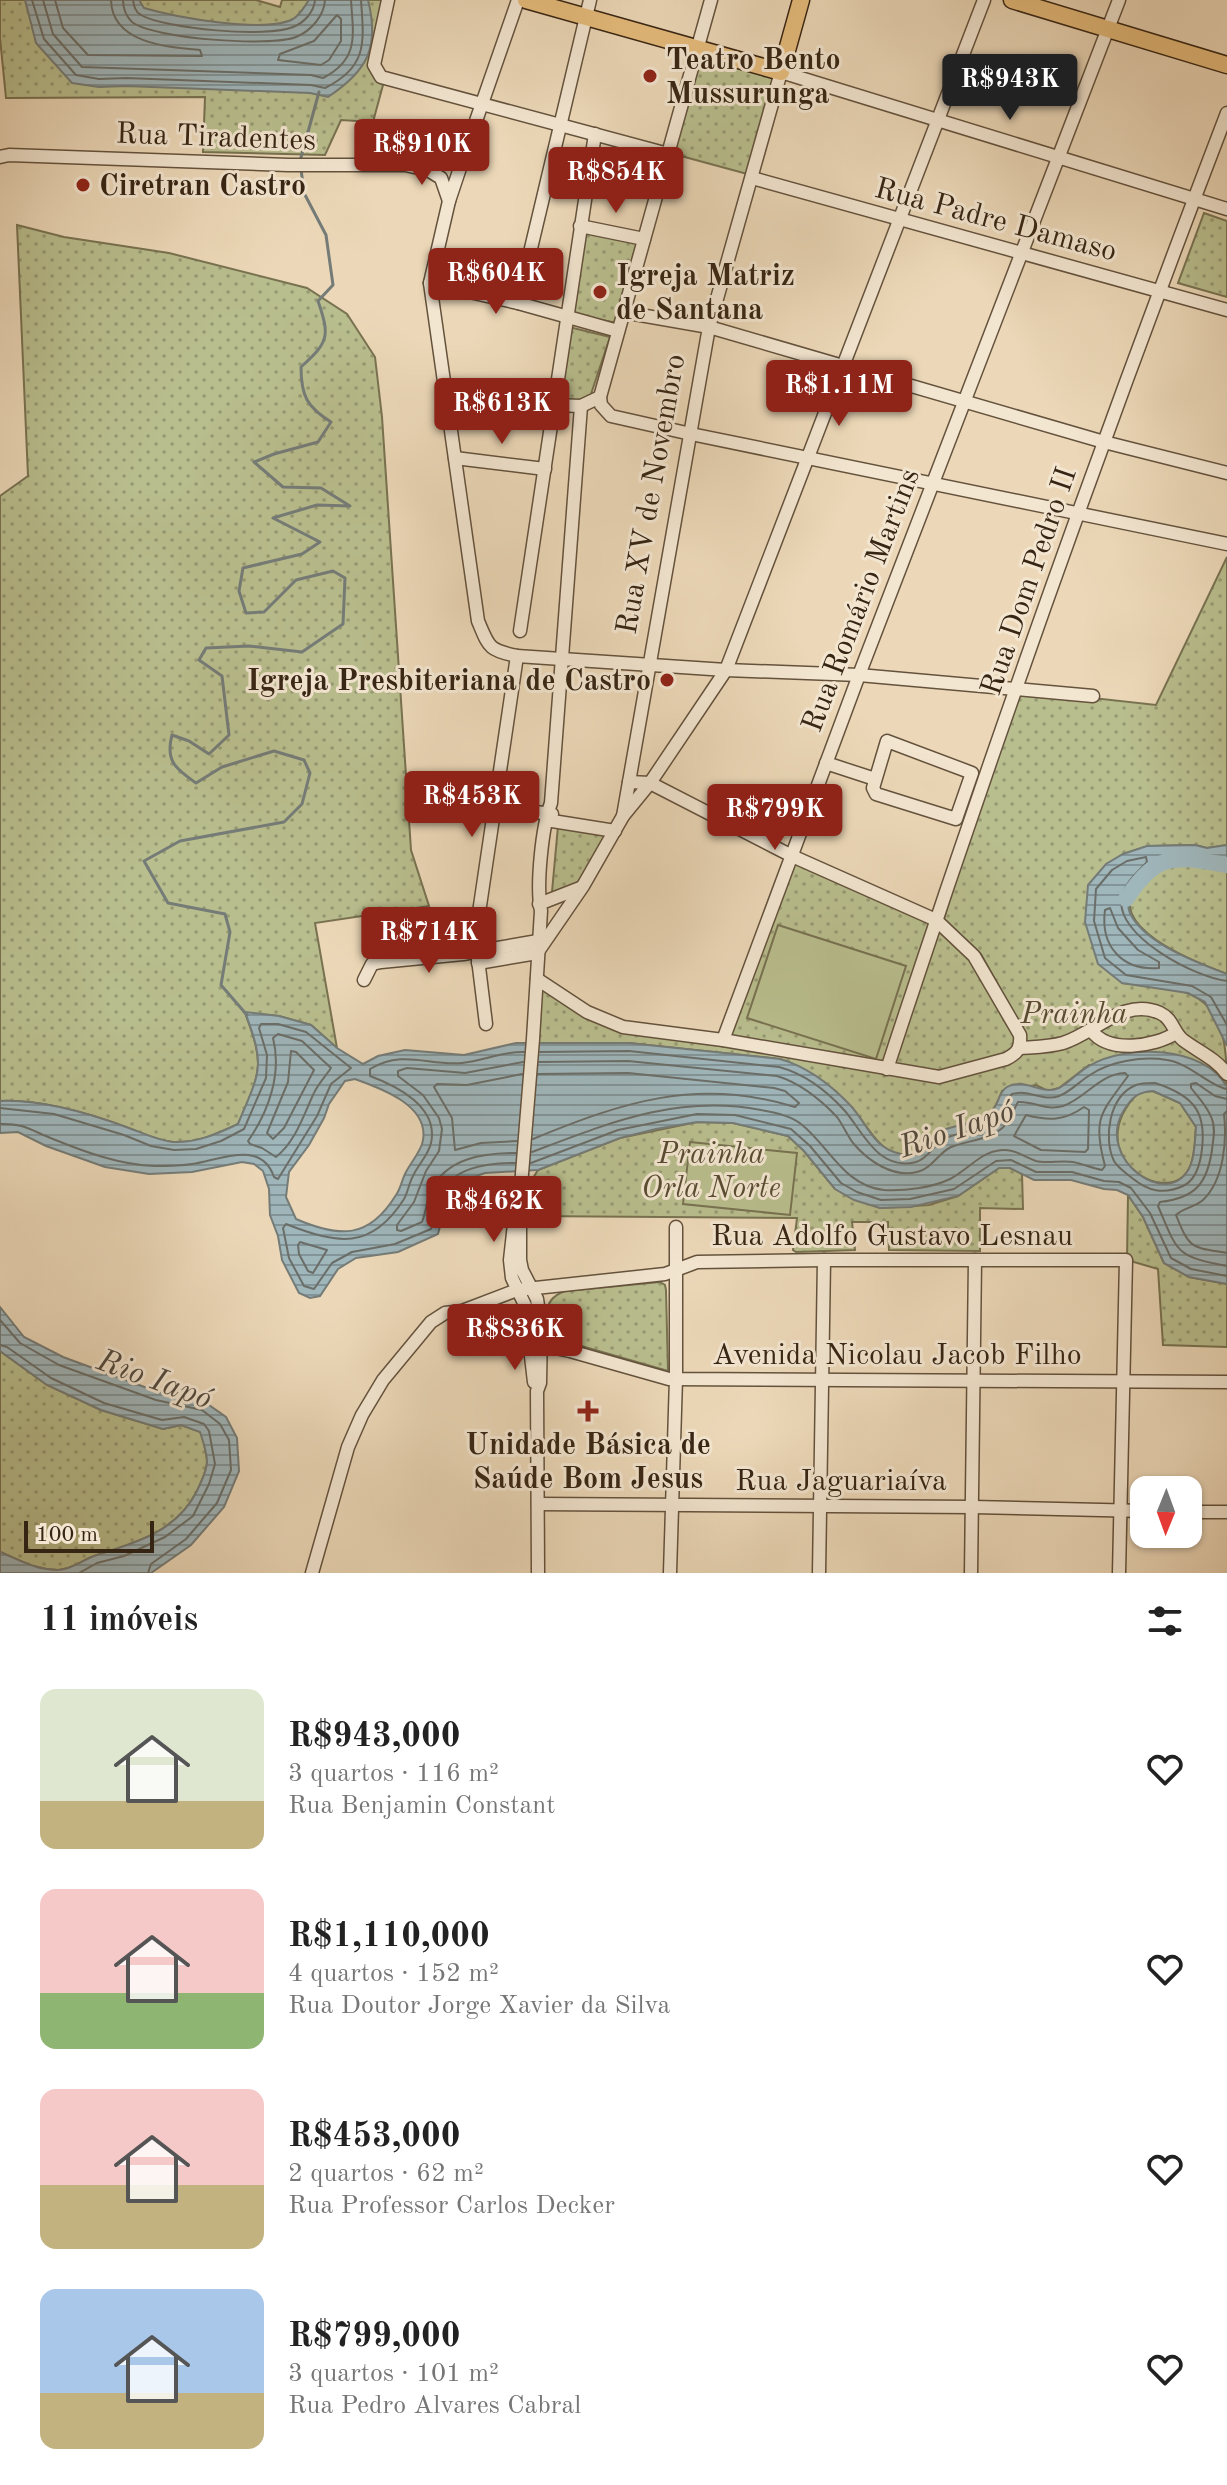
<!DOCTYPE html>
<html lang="pt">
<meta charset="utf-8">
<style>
body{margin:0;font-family:"Old Standard TT",serif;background:#f6f6f6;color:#222;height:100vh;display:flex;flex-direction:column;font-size:30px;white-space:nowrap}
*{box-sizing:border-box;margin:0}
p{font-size:26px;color:#767676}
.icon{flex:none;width:44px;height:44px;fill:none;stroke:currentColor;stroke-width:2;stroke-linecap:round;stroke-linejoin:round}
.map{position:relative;height:1573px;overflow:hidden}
.details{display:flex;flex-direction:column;background:#fff;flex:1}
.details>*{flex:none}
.needle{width:52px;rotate:181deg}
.controls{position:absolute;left:1130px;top:1476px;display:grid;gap:16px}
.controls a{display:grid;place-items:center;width:72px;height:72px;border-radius:16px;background:#fff;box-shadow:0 2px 6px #0004;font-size:40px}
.scale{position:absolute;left:24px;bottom:20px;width:130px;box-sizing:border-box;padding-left:8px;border:4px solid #372514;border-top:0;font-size:22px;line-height:28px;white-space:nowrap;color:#372514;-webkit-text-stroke:6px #f3e6d1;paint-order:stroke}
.price{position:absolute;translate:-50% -68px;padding:0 18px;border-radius:8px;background:#8f2418;color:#fff;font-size:26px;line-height:52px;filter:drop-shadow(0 2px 4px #0008)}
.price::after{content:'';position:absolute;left:50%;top:48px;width:24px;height:18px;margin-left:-12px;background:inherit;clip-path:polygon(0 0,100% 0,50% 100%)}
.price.active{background:#222;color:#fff}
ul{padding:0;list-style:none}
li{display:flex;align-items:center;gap:24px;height:200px;padding:0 40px}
li span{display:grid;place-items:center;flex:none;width:224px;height:160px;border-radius:16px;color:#555}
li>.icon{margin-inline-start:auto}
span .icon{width:96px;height:96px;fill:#fffc;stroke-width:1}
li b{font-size:34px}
h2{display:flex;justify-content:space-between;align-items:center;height:96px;padding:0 40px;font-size:34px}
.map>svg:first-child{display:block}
.green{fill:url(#green-dots);stroke:#787251;stroke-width:2}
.pitch{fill:#b9be8e;stroke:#787251;stroke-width:2}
.water{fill:url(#water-rules);stroke:#757c78;stroke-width:2;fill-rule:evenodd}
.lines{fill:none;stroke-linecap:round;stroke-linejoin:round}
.shore{stroke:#6b6e68;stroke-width:2}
.stream{stroke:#757c78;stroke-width:3}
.river{stroke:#9fb6bb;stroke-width:16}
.minor-casing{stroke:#64523d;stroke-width:15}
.major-casing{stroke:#372514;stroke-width:19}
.minor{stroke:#f3e6d1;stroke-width:12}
.major{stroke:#e6bc7c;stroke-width:16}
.poi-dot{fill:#8f2418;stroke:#f3e6d1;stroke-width:3}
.labels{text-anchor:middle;stroke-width:6;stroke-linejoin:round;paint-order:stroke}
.poi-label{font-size:30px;font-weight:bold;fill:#372514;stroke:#f3e6d1;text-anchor:start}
.street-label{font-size:30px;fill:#372514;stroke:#f3e6d1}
.park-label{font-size:30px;font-style:italic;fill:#584b32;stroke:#f3e6d1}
.water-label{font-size:32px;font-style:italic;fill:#51493e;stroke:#f3e6d1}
</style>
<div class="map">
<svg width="1227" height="1573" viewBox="0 0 1227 1573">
<defs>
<pattern id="green-dots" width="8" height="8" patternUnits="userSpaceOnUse" patternTransform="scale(2)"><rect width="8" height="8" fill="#b9be8e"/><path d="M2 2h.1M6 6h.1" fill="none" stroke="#979a73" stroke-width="1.8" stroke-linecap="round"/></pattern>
<pattern id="water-rules" width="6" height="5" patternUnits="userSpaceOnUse" patternTransform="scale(2)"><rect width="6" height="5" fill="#9fb6bb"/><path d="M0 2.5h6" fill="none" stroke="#829497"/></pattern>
</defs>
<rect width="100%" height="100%" fill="#ecd8b8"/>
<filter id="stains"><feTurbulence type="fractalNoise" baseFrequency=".0025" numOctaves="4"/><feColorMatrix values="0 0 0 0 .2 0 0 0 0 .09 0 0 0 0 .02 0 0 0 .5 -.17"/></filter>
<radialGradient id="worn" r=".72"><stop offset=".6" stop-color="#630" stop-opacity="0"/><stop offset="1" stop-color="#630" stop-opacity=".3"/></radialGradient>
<g class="green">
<polygon points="0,0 256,0 280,7 282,0 382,0 370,70 383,85 373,122 341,120 325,155 203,152 205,97 6,98 0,38"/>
<polygon points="698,58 774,78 751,175 670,153"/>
<polygon points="1204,213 1227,221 1227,297 1178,283"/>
<path d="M17 225 64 237 169 253 307 288 347 314 375 357 382 417 411 850 429 906 315 923 337 1048 311 1025 279 1016 245 1013C266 1068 260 1072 238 1124 217 1134 197 1143 173 1142 155 1140 143 1133 126 1127 88 1113 41 1099 0 1101V496L28 476Z"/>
<polygon points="583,229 639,241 617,323 571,314"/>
<polygon points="569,327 610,337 589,400 559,400"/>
<path d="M1227 557V845L1207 848 1195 845 1148 846 1123 854 1122 983C1143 986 1171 986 1190 994 1226 1009 1227 1054 1227 1087L1223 1079 1089 1065 1059 1088 1048 1091 1036 1085 1002 1091C992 1121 978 1121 951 1129 933 1134 927 1152 911 1154 879 1159 869 1125 851 1107 834 1089 803 1066 780 1059L629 1043 536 1044 539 987 585 1015 938 1079 1004 1061 1024 1031 981 954 944 919 1011 689 1156 705Z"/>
<polygon points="558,826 611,832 574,891 563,894 552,892"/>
<path d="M1180 858 1211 862 1227 869V974C1197 963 1099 926 1139 882 1154 866 1159 862 1180 858Z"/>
<polygon points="794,859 929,922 971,959 1015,1034 1016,1046 1003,1057 967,1063 940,1073 728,1038"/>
<path d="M1153 1091 1180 1103 1196 1127C1195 1139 1195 1153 1191 1164 1173 1214 1075 1156 1139 1092Z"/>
<polygon points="697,1122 733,1123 788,1136 804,1151 835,1189 880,1208 929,1205 958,1196 999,1168 1010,1168 1022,1174 1023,1209 980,1208 980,1251 889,1250 888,1222 852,1222 855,1250 796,1252 793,1250 797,1218 527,1216 531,1181 538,1170 620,1138"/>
<polygon points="1128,1195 1143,1217 1164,1263 1189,1277 1227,1284 1227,1347 1163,1345 1158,1269 1127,1260"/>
<path d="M660 1282 665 1285 666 1290 668 1371 564 1341C546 1326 538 1301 565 1291Z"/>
<path d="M0 1351 47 1385 101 1410 163 1429 181 1425 201 1432C203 1441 207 1452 207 1462 207 1471 201 1482 197 1491 177 1531 138 1542 97 1555 83 1559 74 1569 58 1570 35 1570 20 1560 0 1552Z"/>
</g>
<g class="pitch">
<polygon points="778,925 906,966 876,1059 747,1018"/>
<polygon points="690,1142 797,1153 790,1215 683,1204"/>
</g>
<g class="water">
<path d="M25 0H139L144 8C175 17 265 34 293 19 300 15 304 7 309 0H368C380 48 367 71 328 97L310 93 126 86 99 87 72 83 36 43Z"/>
<path d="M1195 845 1207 848 1227 845V869C1212 863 1195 857 1179 858 1156 860 1116 892 1132 917 1149 945 1198 963 1227 974V1046L1205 1002 1188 993 1122 983 1098 964 1085 922 1088 885 1106 864 1123 854 1147 846Z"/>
<path d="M245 1012 279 1016 311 1025 337 1048 363 1064 378 1056 405 1050 464 1055 516 1043H629L780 1059C808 1067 830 1084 850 1105 867 1123 873 1149 901 1154 922 1158 926 1139 941 1131 958 1123 977 1126 991 1112 999 1105 998 1092 1007 1087 1025 1077 1042 1096 1059 1088 1070 1082 1078 1072 1089 1066 1126 1044 1204 1045 1227 1087V1284L1189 1277 1164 1263 1143 1217 1128 1195 1117 1190 1104 1189 1071 1180H1034L1010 1168H999L958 1196 911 1207 880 1208 854 1200 835 1189 804 1151 788 1136 733 1123 697 1122 656 1129 620 1138 538 1170 485 1173 465 1180 453 1188 447 1200 438 1234 398 1252 356 1258 338 1269 320 1296 310 1298 299 1293 282 1260 278 1236 270 1215 269 1189 263 1171 254 1164 242 1162 192 1172 149 1174 105 1167 46 1146 18 1132 0 1133V1101C41 1099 88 1113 126 1127 143 1133 156 1140 173 1142 197 1143 217 1134 238 1124 260 1071 266 1068 245 1012ZM355 1079C380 1088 429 1105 423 1140 422 1150 411 1162 406 1172 402 1179 401 1188 396 1195 369 1239 340 1238 296 1219L286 1197 289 1172 309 1145 324 1118 329 1104 345 1081ZM1153 1091 1180 1103 1196 1127C1195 1139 1195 1153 1191 1164 1172 1214 1093 1159 1124 1110 1132 1097 1138 1092 1153 1091Z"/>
<path d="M0 1307 24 1337 63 1357 158 1392 206 1403 226 1417 237 1438 239 1471 224 1507 191 1545 151 1573H0V1552C20 1560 35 1570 58 1570 74 1569 83 1559 97 1555 138 1542 177 1531 197 1491 201 1482 207 1471 207 1462 207 1452 203 1441 200 1432L181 1425 163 1429 101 1410 47 1385 0 1351Z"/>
</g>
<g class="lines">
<g class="shore">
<path d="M32 0 44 39 76 75 99 79 126 78 311 85 325 88C368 67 364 42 361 0"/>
<path d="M43 0 53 34 82 67 311 75 323 78C360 59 353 34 351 0"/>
<path d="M55 0 63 28 88 55 202 56 200 50C166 47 112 43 111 0"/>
<path d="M123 0C123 8 126 16 132 22 154 39 271 47 296 37 311 31 324 16 325 0"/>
<path d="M133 0C134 6 135 12 141 15 165 29 268 38 293 27 304 23 314 12 315 0"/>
<polygon points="337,15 341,19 341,41 329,60 321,65 278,60 280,54 314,41"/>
<path d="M1110 908 1118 928 1138 950 1159 962V968C1123 971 1100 947 1105 910Z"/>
<path d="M1227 981C1196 978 1113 935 1122 897 1125 882 1137 873 1147 862L1146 857 1127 861 1112 870 1096 889 1094 921 1105 958 1126 975 1192 986 1211 997 1227 1025"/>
<path d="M278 1034 302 1041 331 1068C325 1077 317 1085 313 1095 303 1117 295 1142 276 1157L262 1148 250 1144 248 1141C269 1111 282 1073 273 1038Z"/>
<polygon points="291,1051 296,1052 314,1070 284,1128 273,1139 267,1133 288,1082"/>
<path d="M540 1052 629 1051 779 1067C805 1074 827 1091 845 1111 863 1132 879 1172 916 1162 929 1158 933 1145 944 1139 963 1129 986 1134 1000 1115 1006 1109 1006 1100 1012 1094 1029 1089 1043 1102 1059 1096 1070 1092 1080 1081 1090 1075 1110 1061 1143 1056 1167 1060 1189 1063 1211 1087 1227 1089"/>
<path d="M1155 1083C1196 1096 1208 1114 1201 1156 1199 1167 1194 1181 1183 1186 1163 1195 1148 1191 1132 1178 1126 1173 1118 1168 1114 1161 1103 1138 1109 1096 1136 1085 1141 1083 1149 1083 1155 1083Z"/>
<path d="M1227 1099 1215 1096 1196 1083 1191 1084V1088C1199 1098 1208 1107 1212 1119 1216 1129 1213 1140 1212 1150 1207 1184 1195 1198 1160 1202L1158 1206C1178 1253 1175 1256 1227 1266"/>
<path d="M1084 1107 1089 1110 1088 1149 1085 1152 1041 1150 1014 1136 1026 1115C1049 1121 1064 1121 1084 1107Z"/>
<path d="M0 1108 54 1114 124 1135 151 1146 174 1150 196 1149 221 1141 244 1129 266 1078 267 1055 259 1028 261 1024H278L306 1032 351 1068 331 1084 317 1116 278 1179 274 1177C261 1139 220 1160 192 1164 180 1166 167 1166 155 1166 120 1165 85 1152 53 1139 32 1131 24 1123 0 1124"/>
<path d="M1227 1111 1224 1114C1227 1141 1224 1180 1203 1200 1195 1207 1183 1208 1176 1215 1190 1250 1191 1247 1227 1253"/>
<path d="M533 1139C623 1102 697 1077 795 1107L799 1103 785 1091 774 1088 628 1073 538 1074"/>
<polyline points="517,1141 481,1143 455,1150 452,1118 434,1087 437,1084 467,1085 522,1074"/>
<path d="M532 1152C609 1123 677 1094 761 1110 774 1112 790 1115 801 1124 829 1146 844 1186 884 1190 904 1191 932 1188 950 1179 965 1172 979 1154 996 1151 1013 1147 1022 1156 1036 1161 1047 1164 1061 1160 1073 1162 1083 1164 1092 1168 1102 1170L1105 1166C1092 1118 1101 1113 1128 1076L1125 1073C1099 1074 1086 1098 1063 1106 1046 1111 1034 1101 1018 1102 1015 1107 1013 1113 1010 1119 997 1140 972 1139 951 1147 938 1153 933 1168 917 1172 893 1178 868 1161 853 1143 847 1135 843 1125 837 1117 820 1099 800 1083 777 1076L628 1061 539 1062"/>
<path d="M516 1153C483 1153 447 1158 431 1190 427 1200 426 1212 422 1222L401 1231 397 1230V1225L414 1202 426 1171 439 1151 442 1129 439 1118 423 1095 398 1076V1071L407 1068 465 1073 523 1062"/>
<path d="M515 1163C487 1163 450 1167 439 1198 435 1208 435 1219 431 1229L395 1244 352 1252 332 1263 314 1289 304 1286 289 1258 283 1228 286 1224C337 1244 371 1251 404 1199 408 1192 409 1183 413 1176 418 1165 429 1154 431 1143 439 1107 397 1086 370 1076V1069C404 1049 428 1066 462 1063 483 1061 504 1051 524 1052"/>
<polyline points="531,1163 618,1130 697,1114 735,1115 791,1129 810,1146 841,1183 857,1192 881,1200 910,1199 954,1189 996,1161 1011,1160 1036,1172 1072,1172 1104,1181 1119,1182 1131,1188 1150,1213 1171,1258 1191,1269 1227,1276"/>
<polygon points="300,1242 327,1250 313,1273 308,1271 299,1254 298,1245"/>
<polyline points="0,1320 20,1343 59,1365 156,1400 202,1410 220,1424 229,1440 231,1470 217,1503 186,1539 151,1564 148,1573"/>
<polyline points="0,1345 7,1347 51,1378 104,1403 162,1420 184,1417 204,1424 209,1431 215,1464 209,1484 193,1516 165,1537 124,1556 97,1563 79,1573"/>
</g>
<g class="stream">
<polyline points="300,161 319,92"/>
<path d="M247 1015 221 985 230 932 225 914 168 903 144 861 180 841 284 822 302 804 310 773 304 760 274 751 222 767 196 783C176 769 165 761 172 735L189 741 209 754 229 735 222 676 199 660 206 648 249 646 302 652 343 624 345 578 333 571 296 580 264 612 246 613 239 591 243 568 302 554 320 542 273 518 317 505 350 506 321 488 283 487 254 462 274 454 318 442 331 422C307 407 301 396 301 367 329 342 330 336 318 301L333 285 326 235 304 193 301 169"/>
</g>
<path class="river" d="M1126 899C1158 851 1175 856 1227 865"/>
<g class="minor-casing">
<g id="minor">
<polyline points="388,0 374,65 381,77 668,154"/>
<polyline points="711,0 600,397 601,405 611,416 691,434 1227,544"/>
<path d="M469 141 449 201 430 283 478 621C489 647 488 650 517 656L726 670 859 675 1093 696"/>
<polyline points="0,157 9,155 288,165 405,165 428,170 441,178 449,201"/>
<polyline points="412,163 458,151 469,141 518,0"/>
<polyline points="752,178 1227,310"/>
<polyline points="580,226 644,239"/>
<polyline points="430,283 518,303 618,331"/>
<polyline points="518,303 590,0"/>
<polyline points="623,312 709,327 1104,442 1227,473"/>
<polyline points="554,405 581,406 600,397"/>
<polyline points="455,458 545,469"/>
<polyline points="520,631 595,134"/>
<polygon points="887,741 972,773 956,819 876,794 873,788"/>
<polyline points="826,763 875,779"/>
<polyline points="457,803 552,814"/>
<polyline points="623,816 709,327 781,72 1227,209"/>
<polyline points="546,820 615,831"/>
<polyline points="539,904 580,888"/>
<polyline points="478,963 537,953 583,886 623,816 650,783 726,670 984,0"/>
<path d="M537 979 587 1012 623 1027 723 1040 939 1077 1006 1059C1018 1053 1021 1048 1020 1035L974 956 936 920 792 856 650 783 629 782"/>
<polyline points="364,980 372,964 381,962 463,954 538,941"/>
<polyline points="486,1024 477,951 477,926 517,656"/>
<path d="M1091 1030C1108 1054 1154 1047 1176 1033"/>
<polyline points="723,1040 859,675 1119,0"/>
<path d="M1020 1048C1034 1047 1049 1047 1063 1043 1095 1033 1124 997 1160 1013 1173 1019 1173 1032 1183 1040 1199 1052 1215 1058 1227 1074"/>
<path d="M887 1069C992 748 1106 429 1227 113"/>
<polyline points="514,1224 510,1260 512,1278 525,1305 534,1382"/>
<polyline points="530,1343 570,1351 669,1379 1227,1382"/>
<polyline points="538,1504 973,1507 1144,1511"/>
<polyline points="1188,1512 1227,1512"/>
<polyline points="312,1573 348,1447 362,1415 383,1380 431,1322 445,1313 462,1311 517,1290 665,1274 697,1262 824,1260 1126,1260 1119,1573"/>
<path d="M538 1573 537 1391 540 1383 541 1326 537 1299 522 1270 520 1260V1198L533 1039 541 911C536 885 542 827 551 803L581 406"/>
<polyline points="670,1573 676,1378 676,1227"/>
<polyline points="819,1573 824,1260"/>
<polyline points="971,1573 975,1260"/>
</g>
</g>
<g class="major-casing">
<g id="major">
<polyline points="526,0 781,72 801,0"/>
<polyline points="1012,0 1227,65"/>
</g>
</g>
<use href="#minor" class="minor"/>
<use href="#major" class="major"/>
</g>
<g class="poi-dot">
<circle cx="650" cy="76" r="8"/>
<circle cx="83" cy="185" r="8"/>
<circle cx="600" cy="292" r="8"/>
<circle cx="667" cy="680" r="8"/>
<path d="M584 1399h8v8h8v8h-8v8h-8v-8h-8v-8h8z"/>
</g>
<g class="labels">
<g class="poi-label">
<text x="666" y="69">Teatro Bento<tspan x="666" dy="34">Mussurunga</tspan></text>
<text x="99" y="195">Ciretran Castro</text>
<text x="616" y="285">Igreja Matriz<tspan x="616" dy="34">de Santana</tspan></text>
<text x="651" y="690" text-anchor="end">Igreja Presbiteriana de Castro</text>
<text x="588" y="1454" text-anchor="middle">Unidade Básica de<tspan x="588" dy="34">Saúde Bom Jesus</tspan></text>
</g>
<g class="street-label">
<text transform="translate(216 136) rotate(2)" y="10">Rua Tiradentes</text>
<text transform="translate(996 219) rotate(15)" y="10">Rua Padre Damaso</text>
<text transform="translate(650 494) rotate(-80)" y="10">Rua XV de Novembro</text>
<text transform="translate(1028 581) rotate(-71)" y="10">Rua Dom Pedro II</text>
<text transform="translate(860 600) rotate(-69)" y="10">Rua Romário Martins</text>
<text x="892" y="1245">Rua Adolfo Gustavo Lesnau</text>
<text x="897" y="1364">Avenida Nicolau Jacob Filho</text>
<text x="841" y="1490">Rua Jaguariaíva</text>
</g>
<g class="park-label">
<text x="1074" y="1023">Prainha</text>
<text x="711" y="1163">Prainha<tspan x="711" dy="34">Orla Norte</tspan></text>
</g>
<g class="water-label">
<text transform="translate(956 1128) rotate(-19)" y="11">Rio Iapó</text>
<text transform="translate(155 1378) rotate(20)" y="11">Rio Iapó</text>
</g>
</g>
<rect width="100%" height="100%" filter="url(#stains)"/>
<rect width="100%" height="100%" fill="url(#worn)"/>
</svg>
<div class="controls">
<a><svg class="needle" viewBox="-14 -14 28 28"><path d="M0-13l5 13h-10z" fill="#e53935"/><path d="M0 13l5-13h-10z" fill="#767676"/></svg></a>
</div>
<div class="scale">100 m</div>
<b class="price active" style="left:1010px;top:122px">R$943K</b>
<b class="price" style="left:422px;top:187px">R$910K</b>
<b class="price" style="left:616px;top:215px">R$854K</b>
<b class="price" style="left:496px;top:316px">R$604K</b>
<b class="price" style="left:839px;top:428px">R$1.11M</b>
<b class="price" style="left:502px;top:446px">R$613K</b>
<b class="price" style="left:472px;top:839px">R$453K</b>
<b class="price" style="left:775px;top:852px">R$799K</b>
<b class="price" style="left:429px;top:975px">R$714K</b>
<b class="price" style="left:494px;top:1244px">R$462K</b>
<b class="price" style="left:515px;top:1372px">R$836K</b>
</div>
<section class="details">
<h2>11 imóveis<svg class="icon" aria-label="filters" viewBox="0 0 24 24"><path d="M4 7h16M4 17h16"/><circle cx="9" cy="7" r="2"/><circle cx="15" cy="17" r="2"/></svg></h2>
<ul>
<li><span style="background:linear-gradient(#dfe7d0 70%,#c2b280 0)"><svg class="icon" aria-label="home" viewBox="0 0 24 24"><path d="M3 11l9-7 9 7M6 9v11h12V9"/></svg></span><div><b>R$943,000</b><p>3 quartos · 116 m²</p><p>Rua Benjamin Constant</p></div><svg class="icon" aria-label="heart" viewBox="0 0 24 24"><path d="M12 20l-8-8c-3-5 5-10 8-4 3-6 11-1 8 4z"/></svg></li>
<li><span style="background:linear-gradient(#f6c9c9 65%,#8fb573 0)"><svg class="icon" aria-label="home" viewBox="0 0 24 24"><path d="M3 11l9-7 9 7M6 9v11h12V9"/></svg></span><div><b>R$1,110,000</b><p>4 quartos · 152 m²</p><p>Rua Doutor Jorge Xavier da Silva</p></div><svg class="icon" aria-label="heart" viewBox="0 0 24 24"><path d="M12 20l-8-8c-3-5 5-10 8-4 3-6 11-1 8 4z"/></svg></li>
<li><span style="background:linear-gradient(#f6c9c9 60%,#c2b280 0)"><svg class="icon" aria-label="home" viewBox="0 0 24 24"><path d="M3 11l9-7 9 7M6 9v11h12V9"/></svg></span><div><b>R$453,000</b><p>2 quartos · 62 m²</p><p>Rua Professor Carlos Decker</p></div><svg class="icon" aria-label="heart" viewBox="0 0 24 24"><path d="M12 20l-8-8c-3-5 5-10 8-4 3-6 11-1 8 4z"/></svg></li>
<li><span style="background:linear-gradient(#a9c7e8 65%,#c2b280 0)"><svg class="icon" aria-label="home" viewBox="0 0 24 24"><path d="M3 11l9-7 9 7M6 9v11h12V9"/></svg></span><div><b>R$799,000</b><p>3 quartos · 101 m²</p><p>Rua Pedro Alvares Cabral</p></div><svg class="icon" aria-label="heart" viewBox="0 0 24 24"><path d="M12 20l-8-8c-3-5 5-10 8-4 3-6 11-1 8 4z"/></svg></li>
</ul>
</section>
